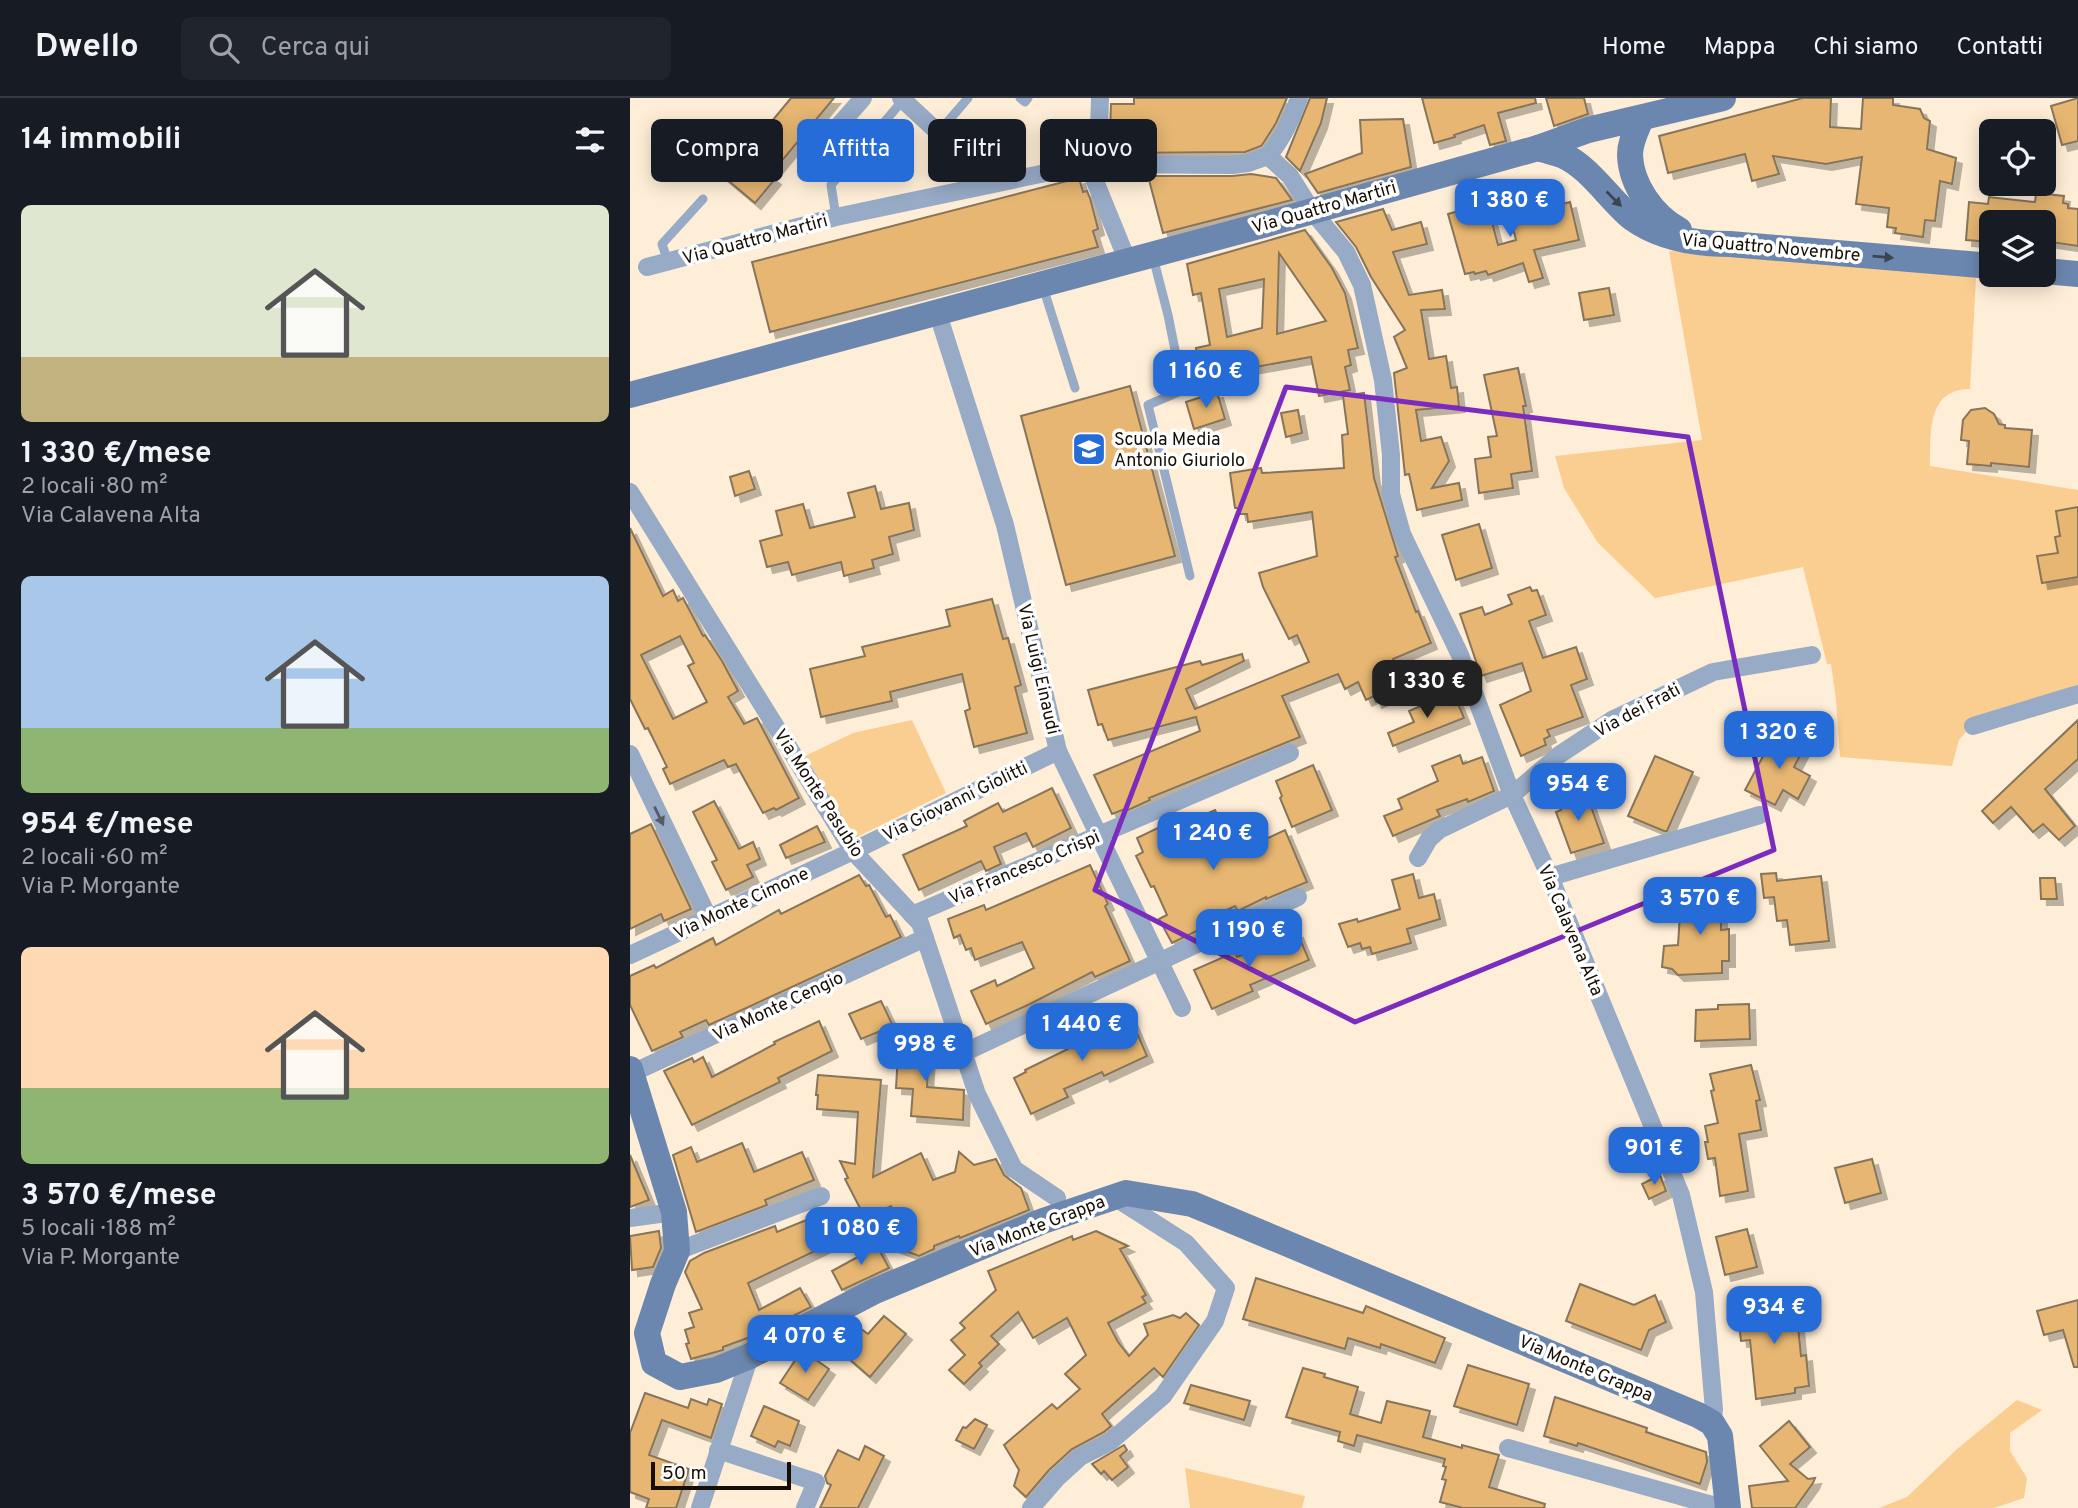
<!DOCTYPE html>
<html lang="it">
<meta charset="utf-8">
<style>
body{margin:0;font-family:Overpass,sans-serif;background:#20242c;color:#f1f3f6;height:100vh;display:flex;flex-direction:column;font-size:26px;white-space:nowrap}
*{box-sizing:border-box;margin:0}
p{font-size:23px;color:#9ea1a6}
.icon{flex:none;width:38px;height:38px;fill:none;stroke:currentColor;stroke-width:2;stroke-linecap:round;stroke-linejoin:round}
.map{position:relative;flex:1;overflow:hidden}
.panel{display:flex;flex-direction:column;background:#171b24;width:630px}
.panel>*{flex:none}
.top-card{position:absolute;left:21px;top:21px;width:665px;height:63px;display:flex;gap:14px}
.buttons{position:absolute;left:1349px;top:21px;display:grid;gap:14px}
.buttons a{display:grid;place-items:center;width:77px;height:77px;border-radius:10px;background:#171b24;box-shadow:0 4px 18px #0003;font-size:35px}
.scale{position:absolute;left:21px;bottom:18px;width:140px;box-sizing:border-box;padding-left:7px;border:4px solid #160e05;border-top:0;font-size:19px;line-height:24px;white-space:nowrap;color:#160e05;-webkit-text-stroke:5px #fff;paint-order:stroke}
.price{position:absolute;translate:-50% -60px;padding:0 16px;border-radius:14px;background:#256cd8;color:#fff;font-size:23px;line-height:46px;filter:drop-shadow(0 2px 4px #0008)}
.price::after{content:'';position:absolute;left:50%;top:42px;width:21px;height:16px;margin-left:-10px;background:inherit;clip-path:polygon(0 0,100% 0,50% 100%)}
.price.current{background:#222;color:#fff}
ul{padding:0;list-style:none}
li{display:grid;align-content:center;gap:14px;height:371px;padding:0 21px}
li span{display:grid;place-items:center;height:217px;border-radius:10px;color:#555}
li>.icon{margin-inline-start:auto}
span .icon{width:126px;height:126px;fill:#fffc;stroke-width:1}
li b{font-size:30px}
h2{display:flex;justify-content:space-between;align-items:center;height:84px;padding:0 21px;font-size:30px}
.chip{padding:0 24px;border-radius:10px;background:#171b24;box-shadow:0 4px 18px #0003;font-size:24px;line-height:63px}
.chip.current{background:#256cd8;color:#fff}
header{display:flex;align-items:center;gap:42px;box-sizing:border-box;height:98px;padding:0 35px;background:#171b24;border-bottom:2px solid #363941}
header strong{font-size:33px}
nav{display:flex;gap:38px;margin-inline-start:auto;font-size:24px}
.search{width:490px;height:63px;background:#20242c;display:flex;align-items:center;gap:18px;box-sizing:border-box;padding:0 24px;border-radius:10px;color:#9ea1a6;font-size:26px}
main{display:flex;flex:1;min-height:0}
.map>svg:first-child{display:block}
.green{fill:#face90}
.building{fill:#e6b672;stroke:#87745a;stroke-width:2;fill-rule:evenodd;filter:url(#shadow)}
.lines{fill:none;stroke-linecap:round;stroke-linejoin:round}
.lane{stroke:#97aac6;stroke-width:9}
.street{stroke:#97aac6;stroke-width:18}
.secondary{stroke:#6c87af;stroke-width:26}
.oneway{fill:#3d4451}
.oneway2{fill:#565c66}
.marked{fill:none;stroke:#7b2cbf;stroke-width:5;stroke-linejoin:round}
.labels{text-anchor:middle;stroke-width:7;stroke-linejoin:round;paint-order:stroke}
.street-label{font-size:18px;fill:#160e05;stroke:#fff}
.poi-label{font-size:18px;fill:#160e05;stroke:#fff;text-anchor:start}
</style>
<header>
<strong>Dwello</strong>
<div class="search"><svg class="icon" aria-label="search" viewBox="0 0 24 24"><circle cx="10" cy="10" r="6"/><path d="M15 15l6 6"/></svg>Cerca qui</div>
<nav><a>Home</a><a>Mappa</a><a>Chi siamo</a><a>Contatti</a></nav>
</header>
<main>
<section class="panel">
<h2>14 immobili<svg class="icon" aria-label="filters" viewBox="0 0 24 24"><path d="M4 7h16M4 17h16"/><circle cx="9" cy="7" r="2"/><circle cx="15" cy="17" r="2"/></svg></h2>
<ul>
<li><span style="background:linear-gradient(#dfe7d0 70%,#c2b280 0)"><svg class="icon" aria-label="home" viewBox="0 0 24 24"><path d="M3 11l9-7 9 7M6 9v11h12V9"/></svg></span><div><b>1 330 €/mese</b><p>2 locali · 80 m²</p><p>Via Calavena Alta</p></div></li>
<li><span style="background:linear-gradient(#a9c7e8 70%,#8fb573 0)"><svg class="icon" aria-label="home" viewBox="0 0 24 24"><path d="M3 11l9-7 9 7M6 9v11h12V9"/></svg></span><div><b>954 €/mese</b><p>2 locali · 60 m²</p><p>Via P. Morgante</p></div></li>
<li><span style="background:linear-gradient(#ffd9b3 65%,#8fb573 0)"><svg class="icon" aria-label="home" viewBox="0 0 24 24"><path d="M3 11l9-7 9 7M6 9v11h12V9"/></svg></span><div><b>3 570 €/mese</b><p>5 locali · 188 m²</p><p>Via P. Morgante</p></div></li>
</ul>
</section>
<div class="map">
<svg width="1448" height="1410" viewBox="0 0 1448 1410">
<defs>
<filter id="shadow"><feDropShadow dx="6" dy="6" stdDeviation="0" flood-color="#0004"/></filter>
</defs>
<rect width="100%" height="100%" fill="#ffeed7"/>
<g class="green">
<path d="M1039 153 1347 162 1340 291C1296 291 1301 337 1300 368L1448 392V601L1339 630 1329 642 1322 668 1210 659 1206 601 1201 566H1197L1173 469 1025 500 968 445 934 390 925 358 1072 342Z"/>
<polygon points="282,622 316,695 225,740 175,658 223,635"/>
<polygon points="1387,1302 1412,1312 1380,1335 1380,1353 1397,1380 1394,1400 1364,1410 1249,1410 1277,1399 1327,1351"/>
<polygon points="555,1370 675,1398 672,1410 560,1410"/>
</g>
<g class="building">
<polygon points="161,0 204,0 140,77 145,81 125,105 88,74 107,51 114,57"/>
<polygon points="504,0 657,0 646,25 634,44 631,48 615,54 480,55 477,46 480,35 481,6 504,6"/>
<polygon points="680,0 697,0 691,25 670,73 656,59"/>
<polygon points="792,0 905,0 906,5 868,15 876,43 860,47 854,27 824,37 825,39 804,45"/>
<polygon points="916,0 954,0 958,16 924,28"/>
<polygon points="1173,0 1201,0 1200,29 1231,31 1233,0 1263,0 1263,7 1290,11 1294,20 1300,23 1297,51 1326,60 1322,86 1310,83 1305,123 1295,122 1293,139 1265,135 1266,130 1257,129 1259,110 1226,106 1232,59 1196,66 1143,58 1149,76 1122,83 1115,56 1038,75 1029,38"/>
<polygon points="1448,0 1448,43 1432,47 1421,8"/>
<polygon points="773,21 781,69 688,95 675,76 732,55 730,22"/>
<polygon points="621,76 646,80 662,102 533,135 518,78 602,78"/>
<polygon points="449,80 453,94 457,93 460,100 468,131 463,133 468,149 140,234 122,164"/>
<polygon points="1406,95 1434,98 1433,105 1438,106 1438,110 1448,111 1448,148 1414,143 1414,124 1362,124 1362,144 1336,142 1339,104 1358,106 1359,99 1405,104"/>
<polygon points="940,104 949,142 904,152 913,180 899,184 893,165 858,177 856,173 845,176 844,174 835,176 818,116 857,105 868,147 886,142 882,126 891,123 890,117"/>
<polygon points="753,111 762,132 791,124 797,146 763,154 779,197 812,192 815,211 791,212 799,261 816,258 821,290 827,289 829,308 786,312 791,343 811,339 819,363 802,390 829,385 832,402 787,412 779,376 775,377 764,275 777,270 764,239 775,232 741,179 726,149 706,124"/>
<path d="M675 132 702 170 715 195 728 250 718 252 721 267 715 269 720 292 689 298 681 259 592 275 593 281 573 284 566 250 580 247 571 195 563 197 557 166ZM649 155 696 223 647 236ZM634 181 632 230 597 239 589 191Z"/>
<polygon points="979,190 984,217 954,222 949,195"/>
<polygon points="888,270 896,308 893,308 902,373 881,376 883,390 849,395 845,361 861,359 858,339 867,338 854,277"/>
<polygon points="500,288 545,458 436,487 391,318"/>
<polygon points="587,294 595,321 564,331 556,304"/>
<polygon points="734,295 744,380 768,458 765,459 786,514 788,513 801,545 763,561 777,590 746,604 744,598 736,602 728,584 715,591 708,576 652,598 670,639 519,700 520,702 496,713 495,711 482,716 464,677 570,633 566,619 478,642 472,626 468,627 458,592 570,563 572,567 612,556 614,563 556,591 565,611 679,564 667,537 659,541 633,489 629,475 687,458 682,414 618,424 617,416 610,416 609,410 605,410 600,375 631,370 632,375 714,370 712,337 718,336 713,298"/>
<polygon points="1355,310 1364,316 1369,326 1375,327 1375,330 1402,332 1399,369 1361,365 1361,368 1337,366 1339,343 1331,342 1333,322 1341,312"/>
<polygon points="668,312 672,335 656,339 651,315"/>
<polygon points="119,373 125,391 105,398 100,379"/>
<polygon points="245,388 251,411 279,405 284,432 259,439 263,456 242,462 244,470 214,478 211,464 162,477 158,464 137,469 130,443 152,437 146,413 173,406 180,430 225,419 218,395"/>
<polygon points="1448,409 1448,479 1412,485 1407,458 1428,455 1425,439 1430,438 1426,413"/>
<polygon points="849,426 862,470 826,482 812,437"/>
<path d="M0 430 33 498 43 492 48 503 53 500 73 538 75 537 92 563 108 593 98 599 114 626 127 620 169 700 146 712 144 710 133 715 106 666 98 669 94 662 40 686 33 671 37 669 18 630 15 631 0 601ZM50 538 64 565 58 568 77 604 43 621 11 557Z"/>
<polygon points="900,489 902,493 907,492 916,517 899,523 913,560 946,549 957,581 941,587 953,619 917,632 920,638 914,641 916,647 891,658 870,607 901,593 892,565 851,578 830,516 852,509 855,517 882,506 878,497"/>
<polygon points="362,501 373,541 378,540 391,587 385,589 397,635 344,649 335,613 340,611 332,576 260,594 262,603 191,619 180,571 235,558 232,549 320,528 316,512"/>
<polygon points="812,599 816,607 827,603 834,620 763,648 758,635 784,624 779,613"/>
<polygon points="1448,622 1448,661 1415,691 1445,728 1429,742 1413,726 1403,734 1381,709 1363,725 1352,713"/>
<polygon points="1147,632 1175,648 1164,669 1180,678 1168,701 1153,692 1145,707 1115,692"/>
<polygon points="830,657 833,666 852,659 864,693 838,704 837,701 807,712 810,718 763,738 754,718 772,711 768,701 808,683 802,668"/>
<polygon points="1025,658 1063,674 1037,733 1034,733 998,718"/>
<polygon points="683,667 702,712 662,729 650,700 652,698 646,683"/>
<polygon points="422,690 441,730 403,749 396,735 364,749 371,766 356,773 351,763 289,792 273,757 337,728 334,723 368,705 373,714"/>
<polygon points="945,692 949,706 959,703 974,745 941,755 926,714 931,712 926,699"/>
<polygon points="84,703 109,751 123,744 130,761 117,767 123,779 96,792 82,764 87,762 63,714"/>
<polygon points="585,712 604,756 655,732 677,784 636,801 636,799 608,813 605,808 577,821 579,827 542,845 529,821 537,817 524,788 521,789 506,758 513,754 507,740 536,726 539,733"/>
<polygon points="21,726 61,811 34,823 31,816 0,831 0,736"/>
<polygon points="187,728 195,744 156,760 150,747"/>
<polygon points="460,767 478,806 475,808 500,863 465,879 462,874 400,906 356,926 341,893 365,882 367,888 404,870 392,844 345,862 341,850 336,852 330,837 324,840 318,821 354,807 356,812"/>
<polygon points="1146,775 1147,783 1191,778 1199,843 1160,847 1157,822 1147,823 1144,799 1134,800 1131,776"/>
<polygon points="783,776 789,800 804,796 810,821 777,831 781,845 742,856 740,849 732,851 730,845 718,849 709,826 727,821 728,824 770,811 762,782"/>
<polygon points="229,777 236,788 239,787 256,819 260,817 271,839 79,927 76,922 50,934 53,939 22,953 0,907 0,878 24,867 26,870 83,840 86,847 149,812 151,816"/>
<polygon points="1410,780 1425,780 1427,801 1411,801"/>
<polygon points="1091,789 1091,832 1099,831 1099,863 1092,863 1092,875 1048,877 1042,871 1032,869 1034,848 1048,847 1050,816 1060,816 1060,791"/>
<polygon points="667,834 679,862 620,887 623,893 582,911 564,872 605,854 607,859"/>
<polygon points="251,903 263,928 231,941 219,916"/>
<polygon points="1119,906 1120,941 1065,943 1066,912 1088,911 1088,907"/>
<polygon points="498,914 517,958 474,978 472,974 434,991 438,999 401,1016 384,980 396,974 395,972 438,951 437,948 463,935 461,932"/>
<polygon points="189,923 202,953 148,980 150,984 62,1027 34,973 62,960 64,964 73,959 82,979 145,946 144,944"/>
<polygon points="269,939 300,941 297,989 334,992 333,1022 281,1018 283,991 266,990"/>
<polygon points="1121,967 1130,1002 1126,1003 1131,1032 1109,1036 1118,1093 1090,1098 1085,1060 1078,1061 1075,1044 1078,1044 1075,1028 1088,1025 1081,993 1084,992 1080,976"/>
<polygon points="188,977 251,982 243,1079 291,1055 303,1082 325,1074 329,1054 344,1067 366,1061 374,1077 391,1090 399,1112 330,1140 329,1138 304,1148 304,1151 289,1158 254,1145 273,1136 261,1108 235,1120 215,1081 218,1080 210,1063 225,1066 228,1014 187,1011 188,997 186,997"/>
<polygon points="112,1045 124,1074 172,1054 184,1082 135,1102 137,1107 66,1134 43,1057 61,1049 67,1064"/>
<polygon points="0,1057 19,1102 0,1109"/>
<polygon points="1242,1061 1251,1095 1215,1105 1205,1070"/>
<polygon points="1030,1077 1036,1093 1019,1101 1012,1086"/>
<polygon points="196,1114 210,1141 118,1185 129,1212 170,1190 181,1209 123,1238 93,1249 93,1252 61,1261 56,1246 59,1245 55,1232 64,1229 59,1215 72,1211 55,1174 60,1163 74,1155 145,1128 147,1134"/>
<polygon points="1117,1131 1127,1169 1095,1177 1086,1139"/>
<polygon points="29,1133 31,1150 23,1169 2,1172 0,1138"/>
<polygon points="466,1133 498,1148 490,1151 516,1197 512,1199 516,1205 478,1225 488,1244 499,1258 518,1237 514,1226 543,1217 550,1220 556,1215 569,1227 533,1279 524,1270 472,1316 481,1328 474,1334 442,1351 419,1372 396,1399 384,1388 389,1372 374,1347 422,1306 427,1311 450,1291 435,1276 456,1257 437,1220 403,1240 388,1214 361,1238 369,1246 349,1265 352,1268 334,1286 319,1272 335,1257 321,1242 335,1230 330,1225 366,1192 358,1173 442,1138 443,1142"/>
<polygon points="245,1144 259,1170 212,1192 202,1173 235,1155 232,1150"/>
<polygon points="626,1180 733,1215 736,1208 815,1240 805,1265 751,1246 750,1250 718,1240 715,1251 613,1221"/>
<polygon points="950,1186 1004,1207 1025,1197 1036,1224 1019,1232 1011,1252 936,1223"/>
<polygon points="1162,1197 1162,1207 1166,1207 1171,1258 1176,1257 1179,1288 1165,1290 1165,1295 1126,1301 1120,1242 1111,1243 1107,1207"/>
<polygon points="1448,1202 1448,1269 1444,1269 1433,1232 1414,1237 1407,1213"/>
<polygon points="254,1218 276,1236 240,1279 210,1253 230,1230 238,1236"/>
<polygon points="172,1252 199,1271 178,1302 150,1285"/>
<polygon points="838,1267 899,1286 887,1327 824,1308"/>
<polygon points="673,1270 695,1276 694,1279 728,1289 720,1316 751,1325 757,1303 800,1313 793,1339 832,1350 832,1347 869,1357 859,1389 915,1406 914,1410 833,1410 810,1404 816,1382 812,1381 816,1369 813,1368 815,1361 727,1337 724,1348 708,1343 710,1334 656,1319"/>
<polygon points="561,1287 620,1303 614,1322 554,1305"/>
<polygon points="15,1295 58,1310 61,1301 77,1307 79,1301 92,1306 81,1340 32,1322 19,1357 59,1371 46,1410 16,1410 19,1401 0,1394 0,1335"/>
<polygon points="925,1299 1017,1330 1016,1334 1076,1354 1077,1364 1070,1386 948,1345 947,1348 914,1338"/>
<polygon points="134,1308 169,1323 160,1348 148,1343 145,1349 121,1338"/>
<polygon points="345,1321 357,1327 344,1351 326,1342 333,1329 336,1330"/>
<polygon points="1159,1323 1180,1349 1160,1366 1178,1381 1185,1380 1183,1385 1165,1410 1122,1410 1119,1388 1158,1383 1130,1348"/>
<polygon points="494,1347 497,1352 490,1358 498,1369 482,1382 474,1373 471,1376 462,1366"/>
<polygon points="235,1348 254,1358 228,1410 190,1410 201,1387 197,1385 195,1378 208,1352 229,1362"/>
</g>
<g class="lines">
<g class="lane">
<polyline points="390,0 395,4 398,0"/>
<polyline points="308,35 338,0"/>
<polyline points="206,119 201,87 273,2"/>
<polyline points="523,159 538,217 553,292 518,307 560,478"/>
<polyline points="38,164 32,146 73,101"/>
<polyline points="413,189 445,290"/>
</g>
<g class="street">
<polyline points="271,0 327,52 339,91"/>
<polyline points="470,0 469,35 458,66 602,67 618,65 638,58 660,78 682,113 716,154 732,187 753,282 761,357 761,396 772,436 830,557 882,697 920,779 1051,1097 1074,1194 1084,1312 1082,1325"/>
<path d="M638 58C653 40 661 22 669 0"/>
<polyline points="176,65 233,0"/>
<polyline points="17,169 206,119 458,66 498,164"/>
<polyline points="308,216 375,427 428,653 552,910"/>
<polyline points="0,394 223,753 290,825 347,996 384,1071 427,1100"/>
<polyline points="1343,628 1448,596"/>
<polyline points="0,656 79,821"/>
<polyline points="788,760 799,741 809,732 882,697 929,657 982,622 1083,574 1182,557"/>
<polyline points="920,779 1130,717"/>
<polyline points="282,817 660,655"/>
<polyline points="0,857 223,753 428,653"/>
<polyline points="333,955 668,799"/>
<polyline points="2,975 295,840"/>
<polyline points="0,1120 44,1114"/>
<polyline points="47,1153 191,1098"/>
<polyline points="878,1350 1082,1407 1098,1404"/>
<polyline points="88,1352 186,1384 175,1410"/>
<polyline points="70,1410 120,1258"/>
<polyline points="401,1410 427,1380 450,1359 480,1344 533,1298 585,1223 596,1190 556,1145 484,1099"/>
</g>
<g class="secondary">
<path d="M1011 21C1006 33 1000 44 1000 57 1001 87 1023 118 1049 132"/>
<path d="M908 50C917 53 926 55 934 58 959 69 981 103 1002 120 1031 141 1066 146 1100 146L1362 168"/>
<polyline points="1414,173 1448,176"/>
<polyline points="0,297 640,125 908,50 958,32 1093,0"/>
<polyline points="0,971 44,1114 47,1153 33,1186 17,1235 24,1265 50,1279 86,1272 120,1258 245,1193 413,1123 496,1095 562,1106 1068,1317 1082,1325 1090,1338 1098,1410"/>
</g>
</g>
<defs><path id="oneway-solid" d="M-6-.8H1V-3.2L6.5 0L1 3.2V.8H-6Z" transform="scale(1.75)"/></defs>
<g class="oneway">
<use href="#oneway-solid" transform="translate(984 101) rotate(45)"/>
<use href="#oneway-solid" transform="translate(1253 159) rotate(5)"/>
</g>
<use class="oneway2" href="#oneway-solid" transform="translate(29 718) rotate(64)"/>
<path class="marked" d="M656 289 1058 339 1144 752 725 924 465 792Z"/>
<defs>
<g id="school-square" transform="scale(1.75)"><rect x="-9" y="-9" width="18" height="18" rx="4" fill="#256cd8" stroke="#fff"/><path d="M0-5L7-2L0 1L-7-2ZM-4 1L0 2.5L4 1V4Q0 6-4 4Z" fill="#fff"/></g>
</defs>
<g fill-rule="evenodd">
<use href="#school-square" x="459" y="351"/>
</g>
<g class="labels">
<g class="street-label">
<text transform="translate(694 109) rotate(-16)" y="6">Via Quattro Martiri</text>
<text transform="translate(125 141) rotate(-15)" y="6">Via Quattro Martiri</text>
<text transform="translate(1141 149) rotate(5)" y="6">Via Quattro Novembre</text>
<text transform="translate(409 571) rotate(77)" y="6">Via Luigi Einaudi</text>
<text transform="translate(1007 612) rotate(-28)" y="6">Via dei Frati</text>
<text transform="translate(189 695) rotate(57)" y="6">Via Monte Pasubio</text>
<text transform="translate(325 703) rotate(-26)" y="6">Via Giovanni Giolitti</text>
<text transform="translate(394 769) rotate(-23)" y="6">Via Francesco Crispi</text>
<text transform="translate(111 805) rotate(-25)" y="6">Via Monte Cimone</text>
<text transform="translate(941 832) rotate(67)" y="6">Via Calavena Alta</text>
<text transform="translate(148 908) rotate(-25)" y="6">Via Monte Cengio</text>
<text transform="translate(407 1128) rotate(-21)" y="6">Via Monte Grappa</text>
<text transform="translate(956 1270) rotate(23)" y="6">Via Monte Grappa</text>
</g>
<g class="poi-label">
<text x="484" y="347">Scuola Media<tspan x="484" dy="21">Antonio Giuriolo</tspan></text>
</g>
</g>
</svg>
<div class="buttons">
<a><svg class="icon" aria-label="locate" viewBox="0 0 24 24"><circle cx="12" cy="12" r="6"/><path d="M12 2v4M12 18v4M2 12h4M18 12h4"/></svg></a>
<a><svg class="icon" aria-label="layers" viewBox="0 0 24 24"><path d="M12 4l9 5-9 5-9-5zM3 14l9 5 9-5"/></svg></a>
</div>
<div class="scale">50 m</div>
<b class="price" style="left:880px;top:141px">1 380 €</b>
<b class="price" style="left:576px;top:312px">1 160 €</b>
<b class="price current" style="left:797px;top:622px">1 330 €</b>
<b class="price" style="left:1149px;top:673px">1 320 €</b>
<b class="price" style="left:948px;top:725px">954 €</b>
<b class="price" style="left:583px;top:774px">1 240 €</b>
<b class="price" style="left:1070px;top:839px">3 570 €</b>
<b class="price" style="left:619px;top:871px">1 190 €</b>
<b class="price" style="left:452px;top:965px">1 440 €</b>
<b class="price" style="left:295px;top:985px">998 €</b>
<b class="price" style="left:1024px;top:1089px">901 €</b>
<b class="price" style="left:231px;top:1169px">1 080 €</b>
<b class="price" style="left:1144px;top:1248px">934 €</b>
<b class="price" style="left:175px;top:1277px">4 070 €</b>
<div class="top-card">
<a class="chip">Compra</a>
<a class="chip current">Affitta</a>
<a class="chip">Filtri</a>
<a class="chip">Nuovo</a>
</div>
</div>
</main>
